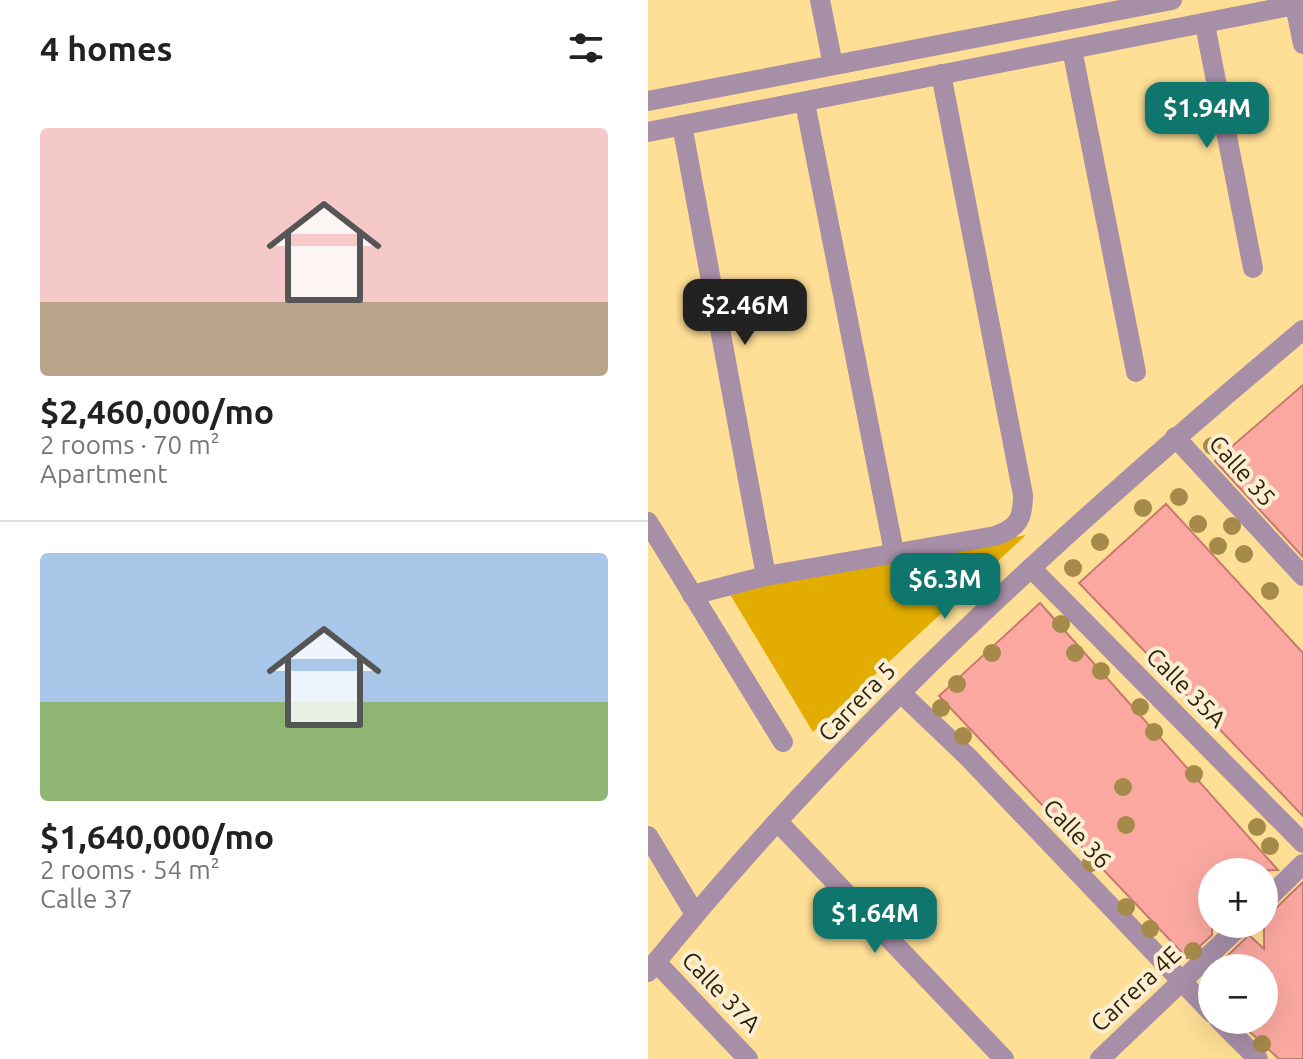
<!DOCTYPE html>
<meta charset="utf-8">
<style>
body{margin:0;font-family:Ubuntu,sans-serif;background:#f6f6f6;color:#222;height:100vh;display:flex;flex-direction:column;font-size:30px;white-space:nowrap}
*{box-sizing:border-box;margin:0}
p{font-size:26px;color:#767676}
.icon{flex:none;width:44px;height:44px;fill:none;stroke:currentColor;stroke-width:2;stroke-linecap:round;stroke-linejoin:round}
.map{position:relative;flex:1;overflow:hidden}
.sheet{display:flex;flex-direction:column;background:#fff;width:648px}
.sheet>*{flex:none}
.controls{position:absolute;left:550px;top:858px;display:grid;gap:16px}
.controls a{display:grid;place-items:center;width:80px;height:80px;border-radius:50%;background:#fff;box-shadow:0 8px 32px #0002;font-size:40px}
.price{position:absolute;translate:-50% -68px;padding:0 18px;border-radius:16px;background:#0f766e;color:#fff;font-size:26px;line-height:52px;filter:drop-shadow(0 2px 4px #0008)}
.price::after{content:'';position:absolute;left:50%;top:48px;width:24px;height:18px;margin-left:-12px;background:inherit;clip-path:polygon(0 0,100% 0,50% 100%)}
.price.selected{background:#222;color:#fff}
ul{padding:0;list-style:none}
li{display:grid;align-content:center;gap:16px;height:424px;padding:0 40px}
li+li{border-top:2px solid #e0e0e0}
li span{display:grid;place-items:center;height:248px;border-radius:8px;color:#555}
li>.icon{margin-inline-start:auto}
span .icon{width:144px;height:144px;fill:#fffc;stroke-width:1}
li b{font-size:34px}
h2{display:flex;justify-content:space-between;align-items:center;height:96px;padding:0 40px;font-size:34px}
main{display:flex;flex:1;min-height:0}
.map>svg:first-child{display:block}
.green{fill:#e2ad00}
.building{fill:#fba9a0;stroke:#c67970;stroke-width:2}
.lines{fill:none;stroke-linecap:round;stroke-linejoin:round}
.minor{stroke:#a78fa7;stroke-width:20}
.tree{fill:#a58a49}
.labels{text-anchor:middle;stroke-width:8;stroke-linejoin:round;paint-order:stroke}
.street-label{font-size:24px;fill:#302304;stroke:#fbeed2}
</style>
<main>
<section class="sheet">
<h2>4 homes<svg class="icon" aria-label="filters" viewBox="0 0 24 24"><path d="M4 7h16M4 17h16"/><circle cx="9" cy="7" r="2"/><circle cx="15" cy="17" r="2"/></svg></h2>
<ul>
<li><span style="background:linear-gradient(#f6c9c9 70%,#b9a48a 0)"><svg class="icon" aria-label="home" viewBox="0 0 24 24"><path d="M3 11l9-7 9 7M6 9v11h12V9"/></svg></span><div><b>$2,460,000/mo</b><p>2 rooms · 70 m²</p><p>Apartment</p></div></li>
<li><span style="background:linear-gradient(#a9c7e8 60%,#8fb573 0)"><svg class="icon" aria-label="home" viewBox="0 0 24 24"><path d="M3 11l9-7 9 7M6 9v11h12V9"/></svg></span><div><b>$1,640,000/mo</b><p>2 rooms · 54 m²</p><p>Calle 37</p></div></li>
</ul>
</section>
<div class="map">
<svg width="655" height="1059" viewBox="0 0 655 1059">
<rect width="100%" height="100%" fill="#ffdf95"/>
<polygon class="green" points="378,535 165,732 80,591"/>
<g class="building">
<polygon points="655,385 655,557 567,461"/>
<polygon points="518,504 655,653 655,816 431,583"/>
<polygon points="392,603 630,870 564,872 564,935 539,958 291,696"/>
<polygon points="655,882 655,1059 631,1059 589,1020 616,1020 616,968 567,968 601,935 616,949 616,915 625,911"/>
</g>
<g class="lines">
<g class="minor">
<polyline points="172,0 185,65"/>
<polyline points="646,0 655,44"/>
<polyline points="557,25 605,268"/>
<polyline points="424,49 488,372"/>
<polyline points="0,101 524,0"/>
<polyline points="157,103 246,552"/>
<polyline points="34,125 118,576"/>
<polyline points="0,132 647,5"/>
<polyline points="527,437 655,576"/>
<polyline points="0,522 135,742"/>
<polyline points="384,569 655,843"/>
<path d="M44 595 118 576 347 536C370 528 375 519 375 495L293 74"/>
<polyline points="253,693 321,758 564,1013"/>
<polyline points="130,822 356,1059"/>
<polyline points="0,836 47,914"/>
<polyline points="616,902 655,864"/>
<polyline points="8,962 100,1059"/>
<path d="M0 972C191 734 422 525 655 330"/>
<polyline points="571,1020 610,1059"/>
<polyline points="452,1059 594,924"/>
</g>
</g>
<g class="tree">
<circle cx="564" cy="446" r="9"/>
<circle cx="531" cy="497" r="9"/>
<circle cx="495" cy="508" r="9"/>
<circle cx="550" cy="524" r="9"/>
<circle cx="584" cy="526" r="9"/>
<circle cx="452" cy="542" r="9"/>
<circle cx="570" cy="546" r="9"/>
<circle cx="596" cy="554" r="9"/>
<circle cx="425" cy="568" r="9"/>
<circle cx="622" cy="591" r="9"/>
<circle cx="413" cy="624" r="9"/>
<circle cx="344" cy="653" r="9"/>
<circle cx="427" cy="653" r="9"/>
<circle cx="453" cy="671" r="9"/>
<circle cx="309" cy="684" r="9"/>
<circle cx="492" cy="707" r="9"/>
<circle cx="293" cy="708" r="9"/>
<circle cx="506" cy="732" r="9"/>
<circle cx="315" cy="736" r="9"/>
<circle cx="546" cy="774" r="9"/>
<circle cx="475" cy="787" r="9"/>
<circle cx="478" cy="825" r="9"/>
<circle cx="609" cy="827" r="9"/>
<circle cx="622" cy="846" r="9"/>
<circle cx="443" cy="863" r="9"/>
<circle cx="478" cy="907" r="9"/>
<circle cx="502" cy="929" r="9"/>
<circle cx="545" cy="951" r="9"/>
<circle cx="614" cy="1044" r="9"/>
</g>
<g class="labels">
<g class="street-label">
<text transform="translate(594 471) rotate(48)" y="8">Calle 35</text>
<text transform="translate(538 688) rotate(45)" y="8">Calle 35A</text>
<text transform="translate(209 702) rotate(-46)" y="8">Carrera 5</text>
<text transform="translate(429 834) rotate(46)" y="8">Calle 36</text>
<text transform="translate(488 989) rotate(-43)" y="8">Carrera 4E</text>
<text transform="translate(73 992) rotate(46)" y="8">Calle 37A</text>
</g>
</g>
</svg>
<div class="controls">
<a>+</a>
<a>−</a>
</div>
<b class="price" style="left:559px;top:150px">$1.94M</b>
<b class="price selected" style="left:97px;top:347px">$2.46M</b>
<b class="price" style="left:297px;top:621px">$6.3M</b>
<b class="price" style="left:227px;top:955px">$1.64M</b>
</div>
</main>
